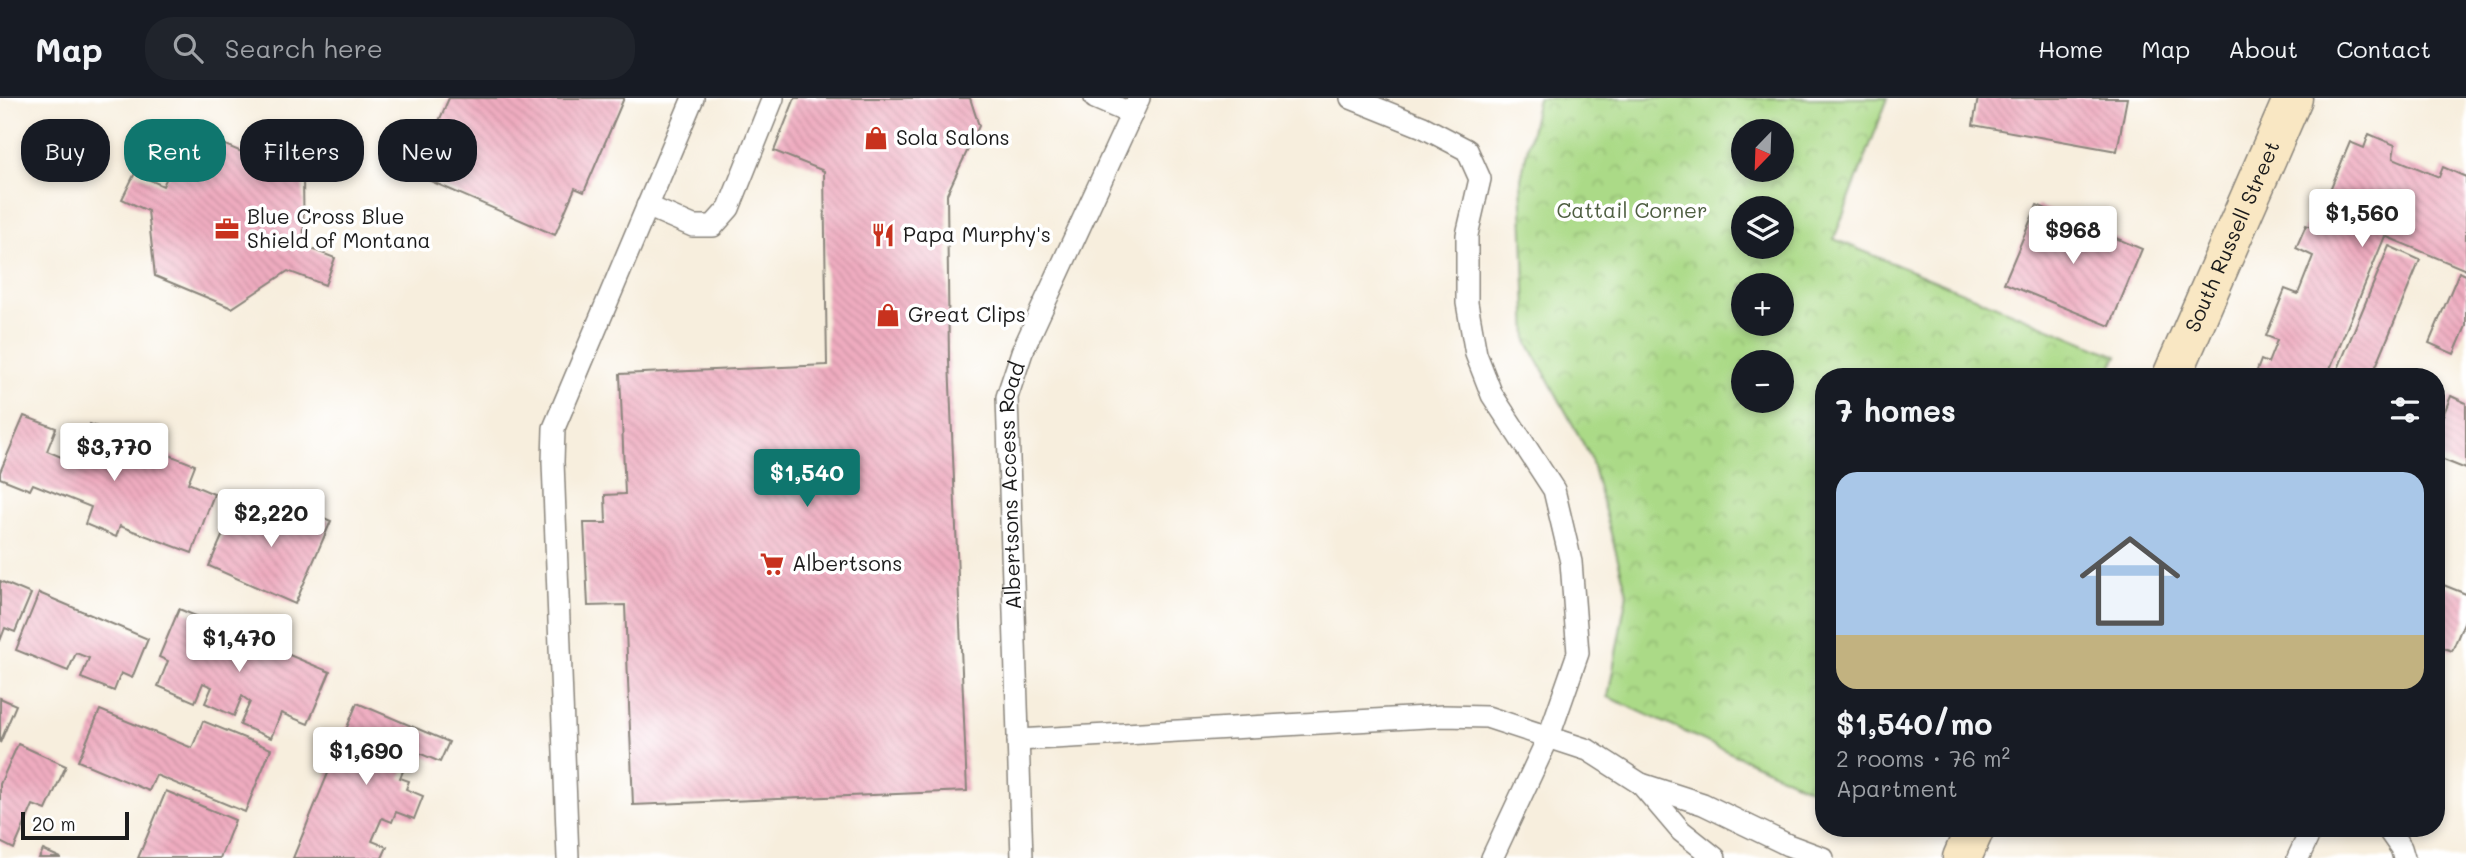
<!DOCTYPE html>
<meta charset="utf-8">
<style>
body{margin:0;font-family:Mali,sans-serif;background:#20242c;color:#f1f3f6;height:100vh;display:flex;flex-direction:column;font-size:26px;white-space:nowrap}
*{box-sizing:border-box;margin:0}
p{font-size:23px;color:#9ea1a6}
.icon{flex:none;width:38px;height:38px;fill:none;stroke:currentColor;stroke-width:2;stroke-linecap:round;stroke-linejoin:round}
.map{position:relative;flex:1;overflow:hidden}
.panel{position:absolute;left:1815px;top:270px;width:630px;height:469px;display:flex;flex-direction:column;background:#171b24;border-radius:28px;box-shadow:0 4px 10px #0003}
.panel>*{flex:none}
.banner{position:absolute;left:21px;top:21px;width:665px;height:63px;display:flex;gap:14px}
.needle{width:46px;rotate:203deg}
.tools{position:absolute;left:1731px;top:21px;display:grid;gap:14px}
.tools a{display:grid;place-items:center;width:63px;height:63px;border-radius:50%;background:#171b24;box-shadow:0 4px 10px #0003;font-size:35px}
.scale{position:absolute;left:21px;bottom:18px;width:108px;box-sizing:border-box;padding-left:7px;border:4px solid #1c1c1c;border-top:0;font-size:19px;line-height:24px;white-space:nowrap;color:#1c1c1c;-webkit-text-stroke:5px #fff;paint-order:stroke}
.price{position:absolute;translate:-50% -60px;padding:0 16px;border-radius:7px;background:#fff;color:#222;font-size:23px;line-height:46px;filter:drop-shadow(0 2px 4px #0008)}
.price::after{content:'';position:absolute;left:50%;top:42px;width:21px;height:16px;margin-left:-10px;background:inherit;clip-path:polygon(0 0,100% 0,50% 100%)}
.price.current{background:#0f766e;color:#fff}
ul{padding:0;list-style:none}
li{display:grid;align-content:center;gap:14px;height:371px;padding:0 21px}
li span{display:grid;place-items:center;height:217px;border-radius:21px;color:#555}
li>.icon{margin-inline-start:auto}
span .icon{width:126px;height:126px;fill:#fffc;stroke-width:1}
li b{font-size:30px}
h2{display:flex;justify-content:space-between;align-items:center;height:84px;padding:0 21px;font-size:30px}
.chip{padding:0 24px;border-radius:28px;background:#171b24;box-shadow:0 4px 10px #0003;font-size:24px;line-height:63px}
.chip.current{background:#0f766e;color:#fff}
header{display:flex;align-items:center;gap:42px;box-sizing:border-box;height:98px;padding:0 35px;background:#171b24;border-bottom:2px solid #363941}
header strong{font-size:33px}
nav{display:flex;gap:38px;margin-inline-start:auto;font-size:24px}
.search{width:490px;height:63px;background:#20242c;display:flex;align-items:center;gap:18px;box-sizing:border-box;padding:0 24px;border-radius:28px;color:#9ea1a6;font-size:26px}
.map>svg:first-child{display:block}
.park{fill:url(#park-crowns);stroke:#647b52;stroke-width:2;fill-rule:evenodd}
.building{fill:url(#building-back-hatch)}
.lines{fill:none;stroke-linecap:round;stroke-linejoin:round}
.lane-casing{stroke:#8a857c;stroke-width:24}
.secondary-casing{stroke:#8a857c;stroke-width:41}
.lane{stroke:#fff;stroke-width:21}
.secondary{stroke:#f9e7c3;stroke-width:38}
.labels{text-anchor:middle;stroke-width:7;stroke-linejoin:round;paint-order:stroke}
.poi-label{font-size:21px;fill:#1c1c1c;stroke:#fff;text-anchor:start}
.park-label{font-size:21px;fill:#4e5e41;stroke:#fff}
.street-label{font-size:21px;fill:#1c1c1c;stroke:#fff}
</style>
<header>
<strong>Map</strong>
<div class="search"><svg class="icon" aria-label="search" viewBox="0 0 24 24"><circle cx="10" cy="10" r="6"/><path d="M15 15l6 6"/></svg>Search here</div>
<nav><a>Home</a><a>Map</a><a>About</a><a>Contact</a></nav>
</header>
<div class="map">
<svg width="2466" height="760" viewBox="0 0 2466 760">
<defs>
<pattern id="park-crowns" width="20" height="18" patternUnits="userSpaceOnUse" patternTransform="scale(1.75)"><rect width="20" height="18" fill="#abda87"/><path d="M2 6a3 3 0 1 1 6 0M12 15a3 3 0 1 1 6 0" fill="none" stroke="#93ba74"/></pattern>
<pattern id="building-back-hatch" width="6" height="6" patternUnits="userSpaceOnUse" patternTransform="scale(1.75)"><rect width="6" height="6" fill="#efacc0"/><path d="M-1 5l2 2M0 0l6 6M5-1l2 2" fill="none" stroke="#cc93a4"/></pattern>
</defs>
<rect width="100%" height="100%" fill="#fff"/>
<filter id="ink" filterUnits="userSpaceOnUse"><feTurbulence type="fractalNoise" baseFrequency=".0143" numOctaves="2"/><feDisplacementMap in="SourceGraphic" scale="14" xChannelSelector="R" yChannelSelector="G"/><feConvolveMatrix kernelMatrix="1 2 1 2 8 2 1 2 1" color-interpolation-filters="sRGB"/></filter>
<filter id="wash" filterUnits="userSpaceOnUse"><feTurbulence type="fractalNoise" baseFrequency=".00686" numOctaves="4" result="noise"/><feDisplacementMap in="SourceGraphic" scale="28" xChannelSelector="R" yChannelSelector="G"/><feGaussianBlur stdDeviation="1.57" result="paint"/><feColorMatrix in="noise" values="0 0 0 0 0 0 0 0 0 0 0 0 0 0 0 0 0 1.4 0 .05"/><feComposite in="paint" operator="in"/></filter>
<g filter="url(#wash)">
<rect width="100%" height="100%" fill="#f7eedd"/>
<path class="park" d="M1538 0H1888L1834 141 2117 258 2107 278H1824L1823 697 1608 599 1627 495 1590 358 1527 243 1521 81ZM1743 33H1782V72H1743ZM1743 110H1782V149H1743ZM1743 187H1782V226H1743ZM1743 264H1782V303H1743Z"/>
<g id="blocks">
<g class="building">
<polygon points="449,0 624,0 584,94 575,90 555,137 428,82 441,52 429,46"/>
<polygon points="795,0 970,0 979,28 947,96 949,263 967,693 633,707 625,507 588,508 584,425 606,425 605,397 625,396 620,276 827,267 824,73 774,53"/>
<polygon points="1978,0 2127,0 2117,53 1973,27"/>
<polygon points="2369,36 2395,47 2393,60 2439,79 2443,69 2466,79 2466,172 2385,138 2327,278 2255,278 2261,262 2268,265 2277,242 2266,238 2285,191 2298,196 2313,158 2296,150 2306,127 2314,130 2350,44 2364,50"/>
<polygon points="218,44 303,80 304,148 335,160 325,187 288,173 232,210 155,178 148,113 122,101 135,75 163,88 169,75"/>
<polygon points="2037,107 2142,151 2110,228 2004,185"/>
<polygon points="2389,148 2420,162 2372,278 2335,278"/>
<polygon points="2459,174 2466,177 2466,228 2454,256 2429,245"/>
<polygon points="2451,298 2466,305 2466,371 2436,359 2436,334"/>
<polygon points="24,318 56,330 47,353 75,365 90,326 195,367 188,385 214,396 192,455 120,428 116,439 85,426 91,409 33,386 30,392 0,380 0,374"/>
<polygon points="238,402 282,422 289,405 331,423 295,506 209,468"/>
<polygon points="0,483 31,496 15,534 5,530 0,543"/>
<polygon points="2436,484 2466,496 2466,520 2452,553 2436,547"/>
<polygon points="39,495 148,541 132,580 121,575 114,593 81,580 89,560 76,555 68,573 16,552"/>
<polygon points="179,511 330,574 308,626 281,615 271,640 240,627 250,604 242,598 234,618 205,605 212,589 203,585 195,604 158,588 168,563 159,559"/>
<polygon points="0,600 16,607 0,645"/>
<polygon points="357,605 449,644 440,664 412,652 400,680 409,683 406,691 423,698 414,721 396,714 392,724 382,720 372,743 387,749 382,760 293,760"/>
<polygon points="100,612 192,650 203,623 271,651 245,714 156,677 149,693 78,663"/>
<polygon points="18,646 66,668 46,712 33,707 14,751 0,744 0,686"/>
<polygon points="166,693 235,722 220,760 138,760"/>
<polygon points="43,752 61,760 39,760"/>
</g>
</g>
</g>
<g filter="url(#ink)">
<use href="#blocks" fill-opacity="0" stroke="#8a857c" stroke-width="2"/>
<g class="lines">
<g class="lane-casing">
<g id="lane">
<polyline points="1095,0 1132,16"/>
<polyline points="1351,0 1423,29 1467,52 1480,81 1467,137 1467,205 1476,256 1492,297 1554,392 1571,464 1578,555 1549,638 1492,760"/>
<polyline points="647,108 693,128 713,128 729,110 773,0"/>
<polyline points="1018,642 1444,618 1487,619 1588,652 1641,686 1703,706 1788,747 1823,760"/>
<polyline points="1641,686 1681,733 1715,760"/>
<polyline points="2387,730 2401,750 2404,760"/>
<polyline points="568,760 553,364 554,330 693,0"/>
<path id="s1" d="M1022 760 1007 299 1022 254 1139 0"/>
<polyline points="2298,760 2312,730"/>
</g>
</g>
<g class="secondary-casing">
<g id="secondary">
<path id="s2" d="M2172 278 2293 0"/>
<polyline points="1962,760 1975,730"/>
</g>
</g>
<use href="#lane" class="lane"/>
<use href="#secondary" class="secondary"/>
</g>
</g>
<defs>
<g id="shop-bare" transform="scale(1.89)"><path d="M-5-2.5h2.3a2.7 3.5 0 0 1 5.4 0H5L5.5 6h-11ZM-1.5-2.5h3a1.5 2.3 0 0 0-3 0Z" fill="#c8321e" stroke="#fff" stroke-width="2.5" paint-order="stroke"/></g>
<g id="office-bare" transform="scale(1.89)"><path d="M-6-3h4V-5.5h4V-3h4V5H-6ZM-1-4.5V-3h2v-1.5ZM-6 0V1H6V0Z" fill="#c8321e" stroke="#fff" stroke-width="2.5" paint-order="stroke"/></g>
<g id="restaurant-bare" transform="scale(1.89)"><path d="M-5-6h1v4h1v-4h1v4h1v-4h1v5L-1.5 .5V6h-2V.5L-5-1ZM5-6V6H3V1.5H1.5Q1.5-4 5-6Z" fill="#c8321e" stroke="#fff" stroke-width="2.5" paint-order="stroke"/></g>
<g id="supermarket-bare" transform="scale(1.89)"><path d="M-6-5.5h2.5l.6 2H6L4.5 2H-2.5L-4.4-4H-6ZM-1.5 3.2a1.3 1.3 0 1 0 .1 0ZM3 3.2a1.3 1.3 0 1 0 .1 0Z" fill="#c8321e" stroke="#fff" stroke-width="2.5" paint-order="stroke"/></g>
</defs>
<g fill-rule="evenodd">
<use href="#shop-bare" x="876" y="40"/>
<use href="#office-bare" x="227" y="131"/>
<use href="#restaurant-bare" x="883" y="137"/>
<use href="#shop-bare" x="888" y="217"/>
<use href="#supermarket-bare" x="772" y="466"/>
</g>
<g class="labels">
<g class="poi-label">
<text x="896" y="47">Sola Salons</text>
<text x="247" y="126">Blue Cross Blue<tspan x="247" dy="24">Shield of Montana</tspan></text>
<text x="903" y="144">Papa Murphy's</text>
<text x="908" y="224">Great Clips</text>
<text x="792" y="473">Albertsons</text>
</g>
<g class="park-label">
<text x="1632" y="120">Cattail Corner</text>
</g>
<g class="street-label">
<text dy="7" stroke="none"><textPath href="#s2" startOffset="152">South Russell Street</textPath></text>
<text dy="7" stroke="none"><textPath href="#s1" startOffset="373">Albertsons Access Road</textPath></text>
</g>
</g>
</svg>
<div class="tools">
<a><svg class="needle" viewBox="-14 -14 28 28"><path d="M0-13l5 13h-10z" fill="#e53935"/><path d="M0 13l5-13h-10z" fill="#9ea1a6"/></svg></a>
<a><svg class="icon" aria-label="layers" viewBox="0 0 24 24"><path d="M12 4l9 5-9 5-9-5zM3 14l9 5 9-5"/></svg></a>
<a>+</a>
<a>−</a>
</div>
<div class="scale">20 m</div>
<b class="price" style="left:2362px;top:151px">$1,560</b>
<b class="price" style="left:2073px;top:168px">$968</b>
<b class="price" style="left:114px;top:385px">$3,770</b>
<b class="price current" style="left:807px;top:411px">$1,540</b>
<b class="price" style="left:271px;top:451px">$2,220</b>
<b class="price" style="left:239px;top:576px">$1,470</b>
<b class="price" style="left:366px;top:689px">$1,690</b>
<div class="banner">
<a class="chip">Buy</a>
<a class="chip current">Rent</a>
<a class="chip">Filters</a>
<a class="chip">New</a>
</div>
<section class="panel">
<h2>7 homes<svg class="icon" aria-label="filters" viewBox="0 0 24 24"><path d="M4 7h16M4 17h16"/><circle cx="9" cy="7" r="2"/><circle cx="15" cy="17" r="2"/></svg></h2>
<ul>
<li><span style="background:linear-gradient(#a9c7e8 75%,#c2b280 0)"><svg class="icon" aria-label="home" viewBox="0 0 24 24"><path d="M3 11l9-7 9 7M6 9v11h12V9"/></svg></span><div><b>$1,540/mo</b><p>2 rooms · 76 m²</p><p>Apartment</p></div></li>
</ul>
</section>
</div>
